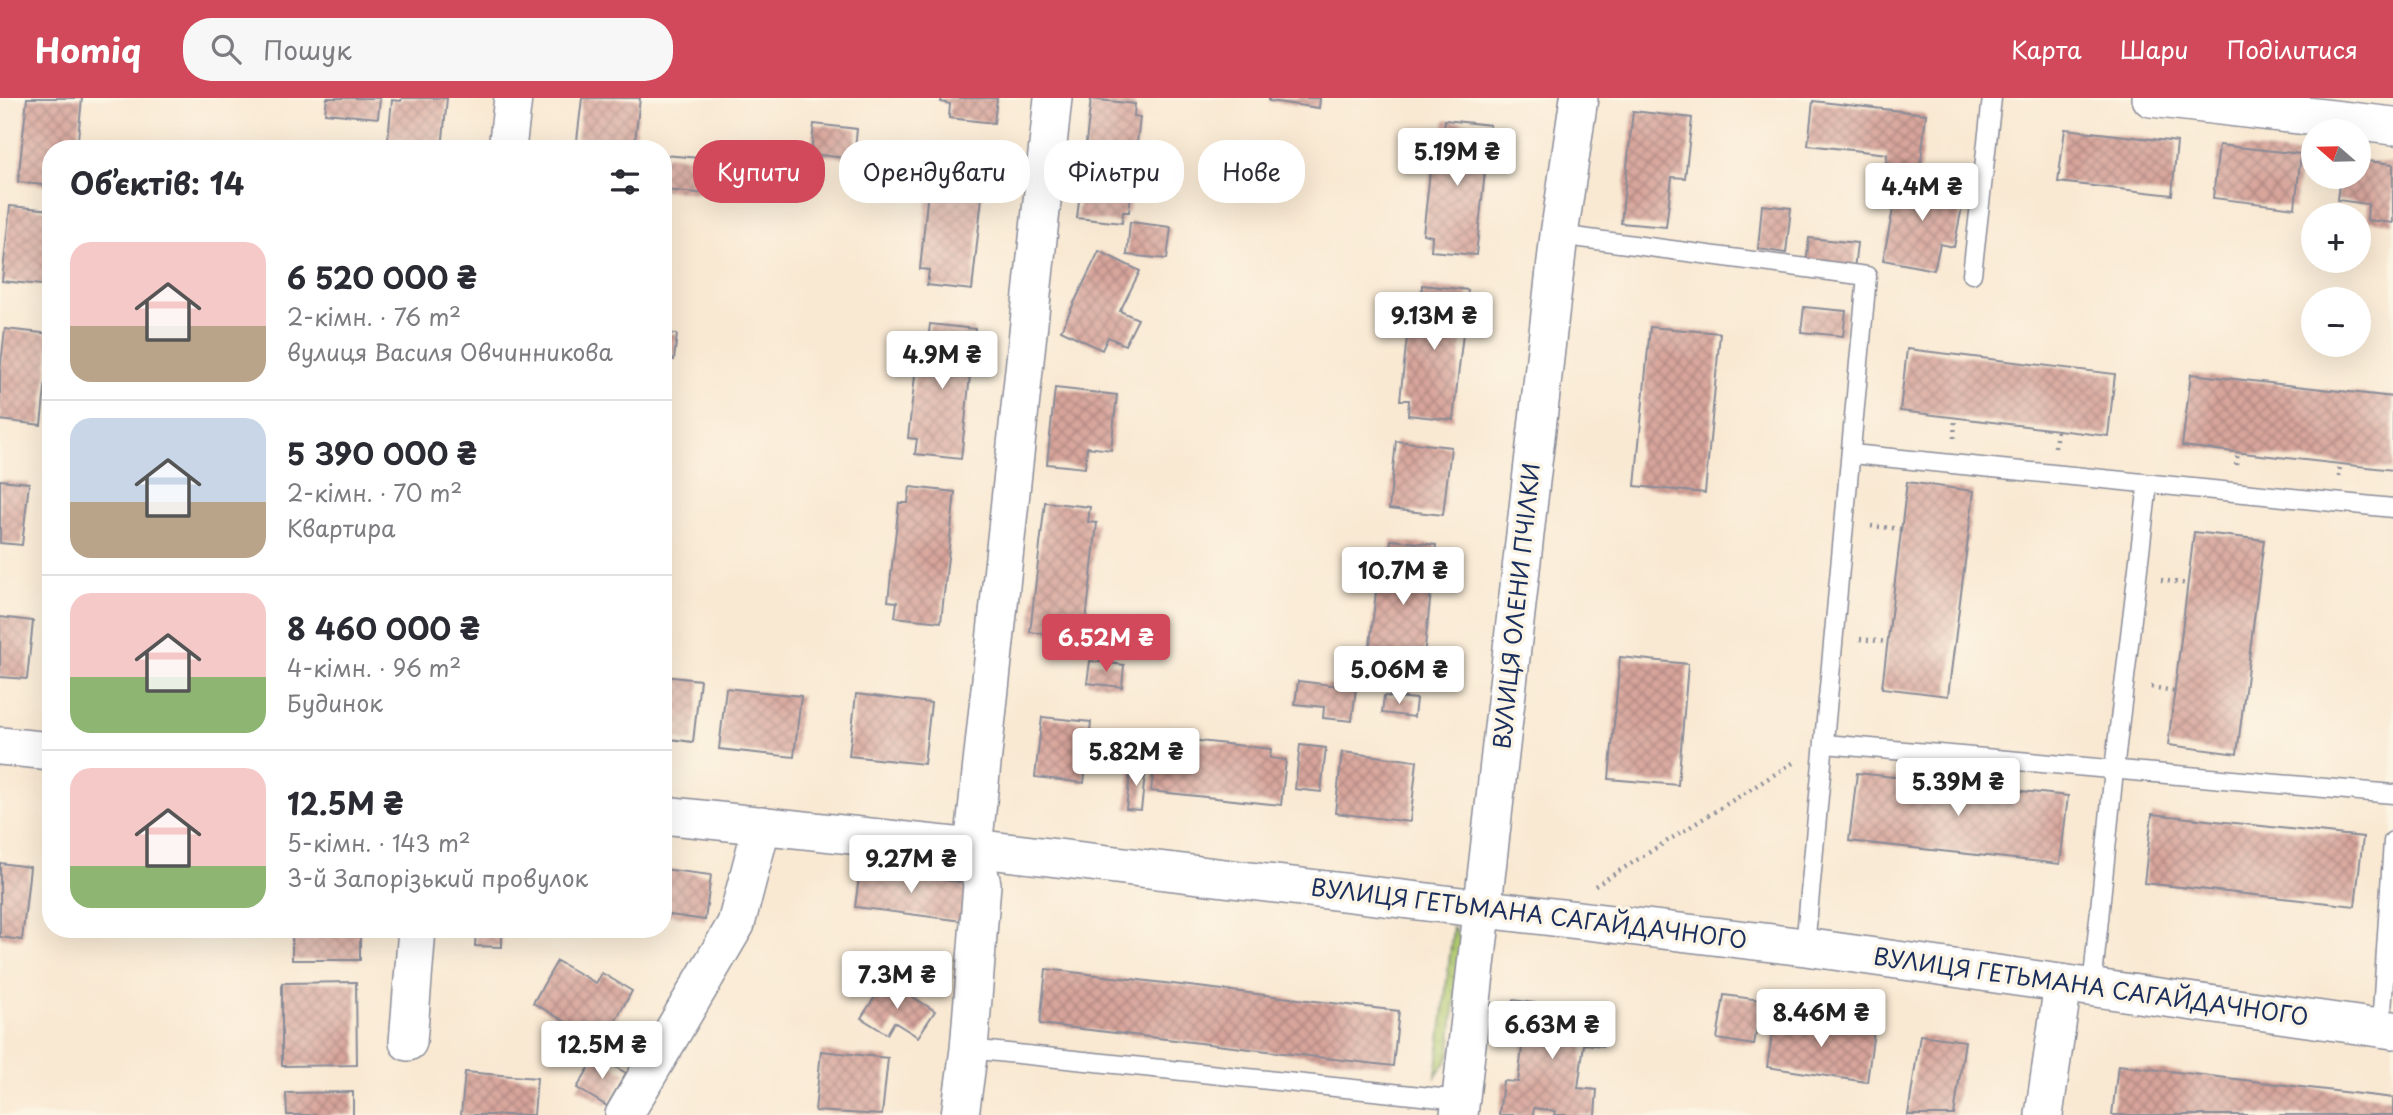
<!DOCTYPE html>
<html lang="uk">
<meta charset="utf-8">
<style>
body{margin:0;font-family:"Playpen Sans",sans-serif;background:#f7f7f7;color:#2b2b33;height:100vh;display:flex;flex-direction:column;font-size:26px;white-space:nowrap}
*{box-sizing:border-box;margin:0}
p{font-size:23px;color:#7c7c81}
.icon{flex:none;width:38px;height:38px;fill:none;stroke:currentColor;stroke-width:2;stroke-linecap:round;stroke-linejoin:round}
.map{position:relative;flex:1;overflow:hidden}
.details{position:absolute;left:42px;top:42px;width:630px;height:798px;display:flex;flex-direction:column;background:#fff;border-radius:28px;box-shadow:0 7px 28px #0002}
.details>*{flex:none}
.guide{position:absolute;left:693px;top:42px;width:665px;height:63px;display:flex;gap:14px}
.needle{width:46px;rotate:290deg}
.tools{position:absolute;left:2301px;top:21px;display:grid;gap:14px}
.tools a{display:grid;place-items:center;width:70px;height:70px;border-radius:50%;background:#fff;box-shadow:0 7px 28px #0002;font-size:35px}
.price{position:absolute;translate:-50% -60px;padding:0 16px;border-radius:7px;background:#fff;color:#222;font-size:23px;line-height:46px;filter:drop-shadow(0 2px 4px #0008)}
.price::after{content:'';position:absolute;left:50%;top:42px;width:21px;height:16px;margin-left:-10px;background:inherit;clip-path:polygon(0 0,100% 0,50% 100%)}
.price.current{background:#d1495b;color:#fff}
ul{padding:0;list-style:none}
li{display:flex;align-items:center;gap:21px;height:175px;padding:0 28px}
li+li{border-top:2px solid #e1e1e2}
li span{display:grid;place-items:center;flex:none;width:196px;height:140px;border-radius:21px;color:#555}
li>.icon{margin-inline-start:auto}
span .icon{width:84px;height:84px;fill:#fffc;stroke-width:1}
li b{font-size:30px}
h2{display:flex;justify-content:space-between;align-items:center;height:84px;padding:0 28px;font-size:30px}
.pill{padding:0 24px;border-radius:28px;background:#fff;box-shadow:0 7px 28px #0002;font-size:24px;line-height:63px}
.pill.current{background:#d1495b;color:#fff}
header{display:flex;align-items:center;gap:42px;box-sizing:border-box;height:98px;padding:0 35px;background:#d1495b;color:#fff}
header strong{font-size:33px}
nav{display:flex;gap:38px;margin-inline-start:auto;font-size:24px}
.search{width:490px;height:63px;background:#f7f7f7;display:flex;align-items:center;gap:18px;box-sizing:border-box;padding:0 24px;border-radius:28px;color:#7c7c81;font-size:26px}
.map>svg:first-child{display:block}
.grass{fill:url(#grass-dots);stroke:#647b66;stroke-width:2}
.building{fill:url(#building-cross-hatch)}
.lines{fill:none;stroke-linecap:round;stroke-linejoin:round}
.lane-casing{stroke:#8a8c98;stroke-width:21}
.street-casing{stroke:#8a8c98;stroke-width:40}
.path{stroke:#8a8c98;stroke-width:4.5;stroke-dasharray:2 5;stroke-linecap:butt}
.lane{stroke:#fff;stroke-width:18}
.street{stroke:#fff;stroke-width:37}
.labels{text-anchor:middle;stroke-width:7;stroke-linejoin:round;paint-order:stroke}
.street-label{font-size:23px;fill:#1b2f5e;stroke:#fcf5e5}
</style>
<header>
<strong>Homiq</strong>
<div class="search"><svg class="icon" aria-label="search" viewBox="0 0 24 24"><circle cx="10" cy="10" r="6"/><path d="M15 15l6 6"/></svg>Пошук</div>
<nav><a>Карта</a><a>Шари</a><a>Поділитися</a></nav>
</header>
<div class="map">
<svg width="2393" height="1017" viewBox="0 0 2393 1017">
<defs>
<pattern id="grass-dots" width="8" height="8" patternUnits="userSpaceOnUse" patternTransform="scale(1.75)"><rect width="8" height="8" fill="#adc76d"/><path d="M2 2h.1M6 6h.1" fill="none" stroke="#94ab61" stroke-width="1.8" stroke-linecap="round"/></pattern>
<pattern id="building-cross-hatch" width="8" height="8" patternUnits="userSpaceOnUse" patternTransform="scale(1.75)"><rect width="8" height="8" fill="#d8a59b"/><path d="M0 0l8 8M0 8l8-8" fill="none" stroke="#ae8782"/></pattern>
</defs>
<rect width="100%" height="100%" fill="#fcf5e5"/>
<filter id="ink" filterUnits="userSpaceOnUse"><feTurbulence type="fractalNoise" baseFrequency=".0143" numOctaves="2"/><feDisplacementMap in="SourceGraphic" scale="14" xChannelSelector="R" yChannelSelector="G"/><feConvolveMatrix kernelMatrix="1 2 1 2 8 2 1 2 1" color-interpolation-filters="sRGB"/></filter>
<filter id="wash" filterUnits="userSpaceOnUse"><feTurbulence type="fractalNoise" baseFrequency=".00686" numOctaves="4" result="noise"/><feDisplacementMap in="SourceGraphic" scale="28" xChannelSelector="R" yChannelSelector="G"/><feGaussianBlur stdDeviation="1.57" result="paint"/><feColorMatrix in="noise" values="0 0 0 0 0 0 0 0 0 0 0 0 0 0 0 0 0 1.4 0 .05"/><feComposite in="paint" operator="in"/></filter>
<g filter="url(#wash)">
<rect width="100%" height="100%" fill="#f9e9d3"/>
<polygon class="grass" points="1453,829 1462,842 1449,960 1436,978"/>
<g id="blocks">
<g class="building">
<polygon points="27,0 82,0 77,51 51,51 51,88 18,84"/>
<polygon points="327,0 380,0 378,20 325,15"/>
<polygon points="402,0 447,0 442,51 387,51 392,2 401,3"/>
<polygon points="582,0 640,0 634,51 576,51"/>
<polygon points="942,0 997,0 994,25 949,20 950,6 941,4"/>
<polygon points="1269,0 1320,0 1319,10 1269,3"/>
<polygon points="1091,1 1135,6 1134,18 1140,19 1129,114 1123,114 1122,125 1077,120"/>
<polygon points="1813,3 1926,16 1919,82 1885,79 1887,56 1808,47"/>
<polygon points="1633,13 1692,20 1685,80 1672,79 1666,129 1621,125"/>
<polygon points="1445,22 1490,27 1476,157 1431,153 1432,138 1423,136 1434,38 1443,39"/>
<polygon points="814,26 857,31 854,61 811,56"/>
<polygon points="2065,31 2177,44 2172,97 2058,84"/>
<polygon points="2219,47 2301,56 2295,110 2213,100"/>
<polygon points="663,57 712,61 709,96 663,92"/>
<polygon points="941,57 986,62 972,192 927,187 929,172 920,171 930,73 939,73"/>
<polygon points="2359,62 2393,66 2393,125 2367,122 2368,106 2337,102 2340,79 2359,79"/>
<polygon points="1899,81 1965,94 1954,149 1940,146 1934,172 1883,162"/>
<polygon points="1762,107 1791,110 1786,155 1758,151"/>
<polygon points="10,108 51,112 51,188 2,183"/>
<polygon points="1130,124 1171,129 1167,161 1127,157"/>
<polygon points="1809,140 1857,145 1854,172 1806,167"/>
<polygon points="1099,153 1140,173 1120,213 1138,221 1125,247 1108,239 1102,252 1061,232"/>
<polygon points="1422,187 1468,192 1453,322 1408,317 1409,302 1400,302 1411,203 1421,204"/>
<polygon points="1804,209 1846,213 1843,238 1801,234"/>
<polygon points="930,226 975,231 961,361 915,356 917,341 908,340 919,242 928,243"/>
<polygon points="1650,229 1720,235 1705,395 1635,388"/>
<polygon points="5,231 51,236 41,327 0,322 0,274"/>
<polygon points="663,235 677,236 674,262 663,260"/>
<polygon points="1907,251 2115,276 2108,338 1900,313"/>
<polygon points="2191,276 2393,299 2393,372 2182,348"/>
<polygon points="1055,290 1117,297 1111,352 1087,349 1085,370 1047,366"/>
<polygon points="1396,343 1451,349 1443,417 1389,411"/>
<polygon points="0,382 29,385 22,447 0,445"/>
<polygon points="1907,384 1974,393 1948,598 1882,590"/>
<polygon points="910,389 955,394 941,524 895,519 897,504 888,503 899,405 908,405"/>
<polygon points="1045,404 1090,409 1088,424 1097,425 1086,523 1077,522 1075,539 1030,534"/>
<polygon points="2194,434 2264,442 2237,656 2168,647"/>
<polygon points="1391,442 1436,447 1422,577 1377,572 1378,557 1369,556 1380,458 1389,459"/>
<polygon points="0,519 33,523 27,581 0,579"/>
<polygon points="1620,559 1688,566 1678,687 1609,681"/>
<polygon points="1090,563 1124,567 1122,589 1087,585"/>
<polygon points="663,578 700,582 693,644 663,640"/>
<polygon points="1298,583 1356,590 1352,623 1323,620 1324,609 1295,606"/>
<polygon points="726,590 801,598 794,659 719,651"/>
<polygon points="856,596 931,605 924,666 849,658"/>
<polygon points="1384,598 1416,601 1414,619 1382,615"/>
<polygon points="1042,619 1091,624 1084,685 1035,679"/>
<polygon points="1172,640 1271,651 1270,660 1286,662 1281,707 1151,693 1157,647 1171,648"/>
<polygon points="1300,647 1326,650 1321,694 1295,691"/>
<polygon points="1342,654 1417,663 1410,724 1335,715"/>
<polygon points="1131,668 1146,669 1141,712 1126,711"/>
<polygon points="1857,675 2068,698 2060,766 1849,743"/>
<polygon points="2152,716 2363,739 2355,808 2144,785"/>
<polygon points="0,765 30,769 22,842 0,839"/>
<polygon points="663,771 711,777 705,822 663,816"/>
<polygon points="860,771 967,785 962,823 855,809"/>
<rect x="292" y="831" width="68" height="31"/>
<polygon points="476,831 531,831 531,836 502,835 502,849 475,848"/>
<polygon points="557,863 596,885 602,875 632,893 603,945 533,905"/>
<polygon points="1046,871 1399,913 1393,968 1040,926"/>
<polygon points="886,882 935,913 918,939 894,924 887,936 861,920"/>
<polygon points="356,884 357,967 282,968 282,885"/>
<polygon points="1724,897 1761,902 1754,947 1717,941"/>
<polygon points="1513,902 1542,906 1541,916 1564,919 1566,909 1607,914 1603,948 1584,946 1578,990 1597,992 1595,1017 1554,1017 1555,1013 1534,1010 1533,1017 1499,1017 1503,983 1518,984 1523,940 1508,938"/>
<polygon points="1775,918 1874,933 1867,984 1767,969"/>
<polygon points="1920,937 1965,943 1954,1017 1908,1017"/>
<polygon points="821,953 888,960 882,1017 815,1013"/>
<polygon points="596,958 626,975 607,1008 577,990"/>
<polygon points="2118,967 2393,1000 2393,1017 2112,1017"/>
<polygon points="465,974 537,980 534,1017 461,1017"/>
<polygon points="353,994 353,1017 287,1017 286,995"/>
</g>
</g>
</g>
<g filter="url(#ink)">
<use href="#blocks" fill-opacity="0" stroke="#8a8c98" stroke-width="2"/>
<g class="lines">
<g class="lane-casing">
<g id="lane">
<polyline points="1559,137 1867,178 1805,849"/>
<polyline points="1972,176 1992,0"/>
<polyline points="1852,356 2393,410"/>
<polyline points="1825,646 2393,696"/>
<polyline points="2092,890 2114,672 2148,386"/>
<polyline points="2381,930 2393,743"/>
<polyline points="969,951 1460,1002"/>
</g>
</g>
<g class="street-casing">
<g id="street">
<polyline points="2151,0 2393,28"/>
<polyline points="507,51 513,0"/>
<polyline points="0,648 51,653"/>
<polyline points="663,717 973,750 1805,849 2393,932"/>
<polyline points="408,944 417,831"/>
<polyline points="624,1017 736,826 762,727"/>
<polyline points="960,1017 969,951 982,786 973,750 1053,0"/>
<polyline points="1459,1017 1559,137 1579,0"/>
<polyline points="2044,1017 2063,886"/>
</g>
</g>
<g class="path">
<polyline points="1954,340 1955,320"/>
<polyline points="2055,349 2057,332"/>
<polyline points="2236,367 2238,354"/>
<polyline points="2339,379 2340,366"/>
<polyline points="1871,428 1901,431"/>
<polyline points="2161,482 2188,486"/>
<polyline points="1860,541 1887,544"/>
<polyline points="2151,589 2174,593"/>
<polyline points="1595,788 1796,663"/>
</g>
<use href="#lane" class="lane"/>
<use href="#street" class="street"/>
</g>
</g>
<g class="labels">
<g class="street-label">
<text transform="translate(1517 508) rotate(-84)" y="8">ВУЛИЦЯ ОЛЕНИ ПЧІЛКИ</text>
<text transform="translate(1529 816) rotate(7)" y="8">ВУЛИЦЯ ГЕТЬМАНА САГАЙДАЧНОГО</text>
<text transform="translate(2091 889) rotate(8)" y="8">ВУЛИЦЯ ГЕТЬМАНА САГАЙДАЧНОГО</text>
</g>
</g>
</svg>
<div class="tools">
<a><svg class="needle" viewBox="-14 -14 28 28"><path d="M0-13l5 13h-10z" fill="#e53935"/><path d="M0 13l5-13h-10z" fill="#7c7c81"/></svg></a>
<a>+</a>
<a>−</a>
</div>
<b class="price" style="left:1457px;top:90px">5.19M ₴</b>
<b class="price" style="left:1922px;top:125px">4.4M ₴</b>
<b class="price" style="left:1434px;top:254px">9.13M ₴</b>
<b class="price" style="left:942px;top:293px">4.9M ₴</b>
<b class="price" style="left:1403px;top:509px">10.7M ₴</b>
<b class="price current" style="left:1106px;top:576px">6.52M ₴</b>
<b class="price" style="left:1399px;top:608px">5.06M ₴</b>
<b class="price" style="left:1136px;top:690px">5.82M ₴</b>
<b class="price" style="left:1958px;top:720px">5.39M ₴</b>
<b class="price" style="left:911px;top:797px">9.27M ₴</b>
<b class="price" style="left:897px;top:913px">7.3M ₴</b>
<b class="price" style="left:1821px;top:951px">8.46M ₴</b>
<b class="price" style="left:1552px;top:963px">6.63M ₴</b>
<b class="price" style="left:602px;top:983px">12.5M ₴</b>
<div class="guide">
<a class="pill current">Купити</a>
<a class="pill">Орендувати</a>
<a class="pill">Фільтри</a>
<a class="pill">Нове</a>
</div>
<section class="details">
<h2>Об’єктів: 14<svg class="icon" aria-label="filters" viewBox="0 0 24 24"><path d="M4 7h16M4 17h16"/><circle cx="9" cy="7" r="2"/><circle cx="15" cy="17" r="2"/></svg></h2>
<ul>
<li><span style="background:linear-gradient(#f6c9c9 60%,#b9a48a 0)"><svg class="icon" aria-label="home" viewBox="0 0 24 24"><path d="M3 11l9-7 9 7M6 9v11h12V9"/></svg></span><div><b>6 520 000 ₴</b><p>2-кімн. · 76 m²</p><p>вулиця Василя Овчинникова</p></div></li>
<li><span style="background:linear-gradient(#c9d6e8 60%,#b9a48a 0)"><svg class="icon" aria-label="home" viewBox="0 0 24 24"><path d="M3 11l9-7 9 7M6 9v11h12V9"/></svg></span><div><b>5 390 000 ₴</b><p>2-кімн. · 70 m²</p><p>Квартира</p></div></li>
<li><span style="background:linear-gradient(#f6c9c9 60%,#8fb573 0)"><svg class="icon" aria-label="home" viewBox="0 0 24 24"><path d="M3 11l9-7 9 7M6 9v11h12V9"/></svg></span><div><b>8 460 000 ₴</b><p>4-кімн. · 96 m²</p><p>Будинок</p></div></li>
<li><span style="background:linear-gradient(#f6c9c9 70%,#8fb573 0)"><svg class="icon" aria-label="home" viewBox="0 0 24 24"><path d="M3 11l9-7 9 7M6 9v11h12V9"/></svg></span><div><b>12.5M ₴</b><p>5-кімн. · 143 m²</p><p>3-й Запорізький провулок</p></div></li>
</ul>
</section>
</div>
